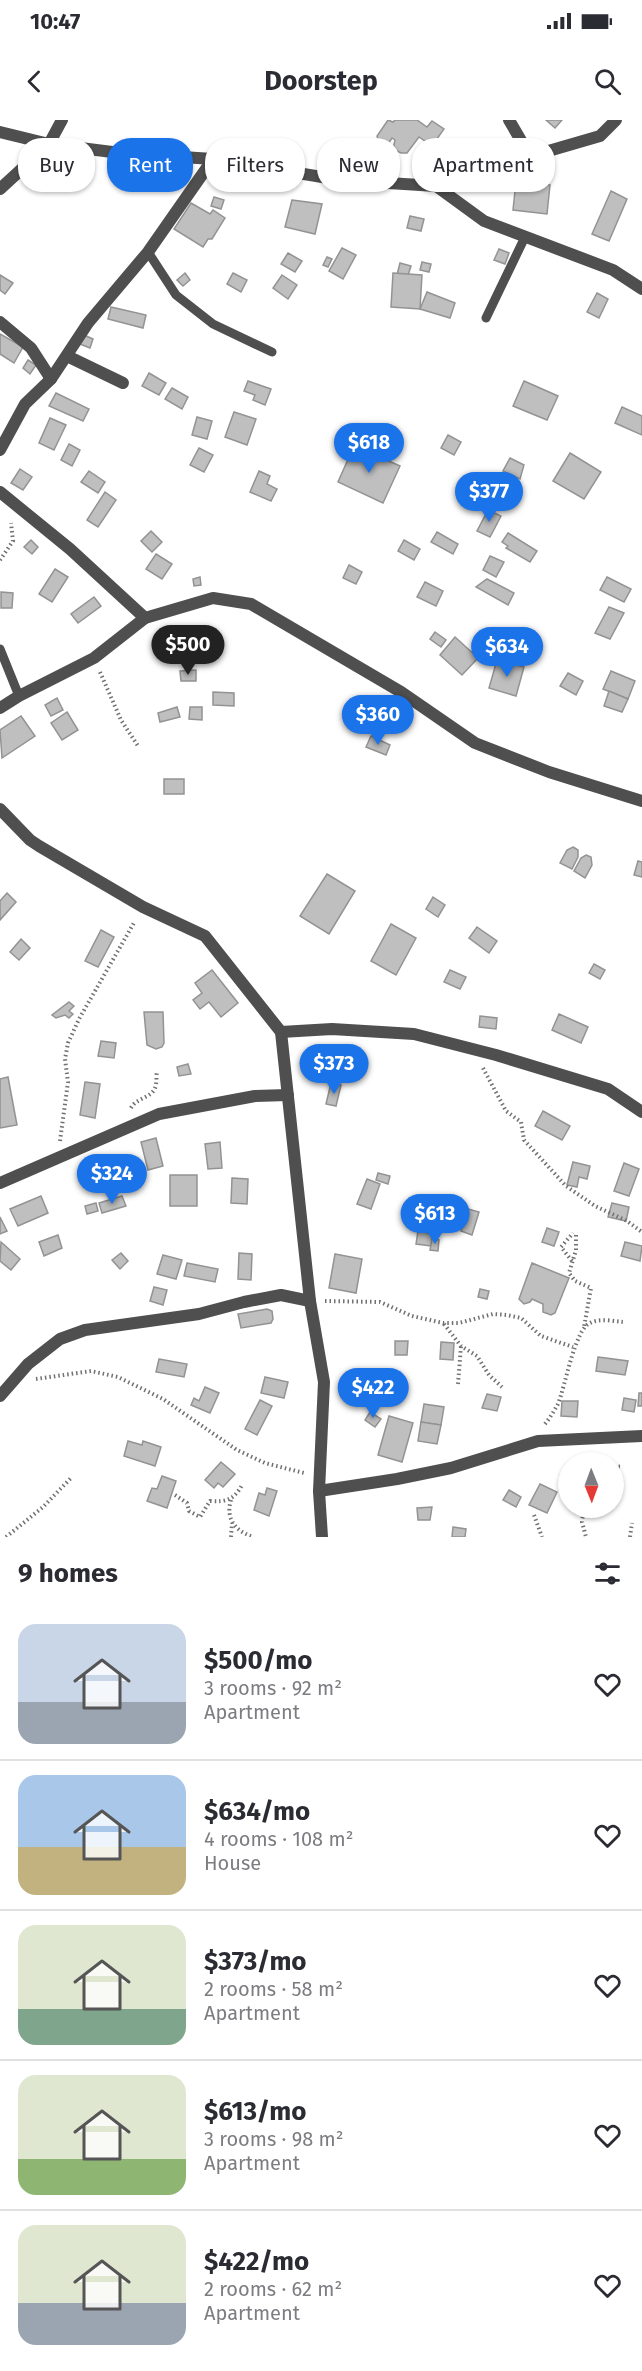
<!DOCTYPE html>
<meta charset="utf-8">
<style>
body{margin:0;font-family:"Fira Sans",sans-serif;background:#f7f7f7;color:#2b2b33;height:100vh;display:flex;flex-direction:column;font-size:22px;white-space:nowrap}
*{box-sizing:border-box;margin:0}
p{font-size:20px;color:#7c7c81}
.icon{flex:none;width:33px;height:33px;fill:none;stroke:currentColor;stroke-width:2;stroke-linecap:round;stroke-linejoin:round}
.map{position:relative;height:1417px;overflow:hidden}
.sheet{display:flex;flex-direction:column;background:#fff;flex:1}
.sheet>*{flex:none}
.banner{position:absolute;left:18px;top:18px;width:606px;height:54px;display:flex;gap:12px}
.needle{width:39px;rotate:179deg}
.tools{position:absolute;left:558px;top:1332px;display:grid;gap:12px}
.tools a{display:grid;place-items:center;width:66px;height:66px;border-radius:50%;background:#fff;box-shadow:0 2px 4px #0004;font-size:30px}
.price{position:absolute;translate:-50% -51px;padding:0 14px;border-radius:21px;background:#1a73e8;color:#fff;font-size:20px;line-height:39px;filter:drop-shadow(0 2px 3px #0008)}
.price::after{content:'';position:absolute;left:50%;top:36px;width:18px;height:14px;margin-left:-9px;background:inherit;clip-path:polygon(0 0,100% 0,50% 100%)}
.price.current{background:#222;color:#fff}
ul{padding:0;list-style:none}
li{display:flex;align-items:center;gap:18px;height:150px;padding:0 18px}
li+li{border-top:2px solid #e1e1e2}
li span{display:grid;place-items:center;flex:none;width:168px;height:120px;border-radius:18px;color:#555}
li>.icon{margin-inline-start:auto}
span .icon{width:72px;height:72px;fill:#fffc;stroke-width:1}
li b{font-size:26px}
h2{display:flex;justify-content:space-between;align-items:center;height:72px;padding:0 18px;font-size:26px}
.tag{padding:0 21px;border-radius:24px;background:#fff;box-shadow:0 2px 4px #0004;font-size:21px;line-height:54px}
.tag.current{background:#1a73e8;color:#fff}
.status{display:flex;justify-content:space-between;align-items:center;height:42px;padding:0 30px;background:#fff;direction:ltr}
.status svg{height:16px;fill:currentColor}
header{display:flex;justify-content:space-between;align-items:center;height:78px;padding:0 18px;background:#fff;font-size:27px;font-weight:700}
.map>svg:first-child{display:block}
.building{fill:#bfbfbf;stroke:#939393;stroke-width:1.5}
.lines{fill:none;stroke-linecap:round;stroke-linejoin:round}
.path{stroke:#717171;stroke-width:4;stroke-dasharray:1.5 3;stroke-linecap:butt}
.lane{stroke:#4f4f4f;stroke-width:9}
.street{stroke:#4f4f4f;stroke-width:12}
</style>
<div class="status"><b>10:47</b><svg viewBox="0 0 49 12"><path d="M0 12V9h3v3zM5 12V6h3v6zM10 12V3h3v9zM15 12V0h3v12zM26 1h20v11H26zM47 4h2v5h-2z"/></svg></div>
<header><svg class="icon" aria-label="back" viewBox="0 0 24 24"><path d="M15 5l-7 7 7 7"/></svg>Doorstep<svg class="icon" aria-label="search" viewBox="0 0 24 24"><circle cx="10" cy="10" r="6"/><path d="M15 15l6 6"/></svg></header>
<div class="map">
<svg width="642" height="1417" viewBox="0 0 642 1417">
<rect width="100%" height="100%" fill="#fff"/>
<g class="building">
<polygon points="388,0 393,2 395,0 417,0 427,7 432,1 444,9 432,26 419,17 407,33 401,33 393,29 395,20 392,18 388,24 382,24 379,22 377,16"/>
<polygon points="546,0 562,0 555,8"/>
<polygon points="516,61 550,65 547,94 513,90"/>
<polygon points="611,71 627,79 609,121 592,114"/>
<polygon points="214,77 224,80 221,89 211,86"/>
<polygon points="292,80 322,84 315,114 285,107"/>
<polygon points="191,83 210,94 213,90 225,98 212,119 208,119 203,127 174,109"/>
<polygon points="410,96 424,99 421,111 407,108"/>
<polygon points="342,128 356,135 343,159 329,151"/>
<polygon points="499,129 509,133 505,144 494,140"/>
<polygon points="288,133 302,141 295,152 281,144"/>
<polygon points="327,137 332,139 328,147 323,145"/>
<polygon points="422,142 431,144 429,152 420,150"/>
<polygon points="400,143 411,146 405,165 395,163"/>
<polygon points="185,153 190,160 183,166 177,160"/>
<polygon points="233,153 247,160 241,172 227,164"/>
<polygon points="393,153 422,155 420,189 391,187"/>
<polygon points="0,155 13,163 5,174 0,170"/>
<polygon points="282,155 297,165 288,179 273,168"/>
<polygon points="427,172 455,183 450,198 420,189"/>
<polygon points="597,173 608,179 599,198 587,192"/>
<polygon points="111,187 146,195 143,208 108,199"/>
<polygon points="0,214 23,227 14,243 0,234"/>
<polygon points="84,215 93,219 90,228 80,224"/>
<polygon points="28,240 36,245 30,254 23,248"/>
<polygon points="149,253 166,263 159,275 142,266"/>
<polygon points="248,261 271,269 265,285 253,280 255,275 244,271"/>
<polygon points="524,261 558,276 547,300 513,286"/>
<polygon points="172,268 188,277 182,289 165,279"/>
<polygon points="56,273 89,289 83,301 49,286"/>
<polygon points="622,287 642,296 642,315 615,303"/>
<polygon points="234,292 256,299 247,325 225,317"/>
<polygon points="197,297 212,301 207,319 192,315"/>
<polygon points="50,298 66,305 54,330 39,323"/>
<polygon points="448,315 461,322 454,335 441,328"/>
<polygon points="69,324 80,330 72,346 61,340"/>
<polygon points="354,326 400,346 383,383 338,362"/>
<polygon points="199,328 213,335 204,352 190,345"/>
<polygon points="570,333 601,352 584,379 553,361"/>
<polygon points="510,338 524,345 520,359 503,351"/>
<polygon points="20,349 32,357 23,370 11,363"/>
<polygon points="89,351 105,362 98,373 81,362"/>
<polygon points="259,351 270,356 267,364 277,369 271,381 250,372"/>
<polygon points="476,357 495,364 490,379 470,373"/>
<polygon points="105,372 116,380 98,407 87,400"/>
<polygon points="488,390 501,396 490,417 477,411"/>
<polygon points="151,411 162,422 152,432 141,421"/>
<polygon points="437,412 458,424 453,434 431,422"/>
<polygon points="508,413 537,431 530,442 506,428 508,426 502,422"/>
<polygon points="31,420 38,427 32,434 24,427"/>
<polygon points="404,420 420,429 414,440 398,431"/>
<polygon points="156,434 172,444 162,459 146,449"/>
<polygon points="490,436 504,442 496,457 483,450"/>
<polygon points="349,445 362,452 356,464 343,458"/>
<polygon points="55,449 68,457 52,482 39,474"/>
<polygon points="200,457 201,465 194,466 193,459"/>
<polygon points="607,457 631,469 624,482 600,470"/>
<polygon points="487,459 514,473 508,485 476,467"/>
<polygon points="425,462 443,471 436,486 417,477"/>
<polygon points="1,472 13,473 12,488 1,488"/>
<polygon points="94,477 101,486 78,503 71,494"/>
<polygon points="609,487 624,493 610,519 595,513"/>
<polygon points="435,512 446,520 441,527 430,519"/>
<polygon points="455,517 478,538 462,555 440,535"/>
<polygon points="497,540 524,547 516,576 489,568"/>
<polygon points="196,550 196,561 181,561 180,551"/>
<polygon points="611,551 635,561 628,579 603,569"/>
<polygon points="568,553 583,561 576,575 560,566"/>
<polygon points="609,571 628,579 622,592 604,586"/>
<polygon points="213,572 234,573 234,586 213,585"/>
<polygon points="57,578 63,590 51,596 45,585"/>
<polygon points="177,587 180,597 160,602 158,593"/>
<polygon points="190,587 202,587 202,600 189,599"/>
<polygon points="67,592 78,610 62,620 51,603"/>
<polygon points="21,596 35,616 2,638 0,610"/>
<polygon points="371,616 390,625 386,635 366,627"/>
<rect x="164" y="659" width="20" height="15"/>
<polygon points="573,727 578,730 578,737 572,749 560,743 567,730"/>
<polygon points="586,735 591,737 592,745 585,758 574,751 581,738"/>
<polygon points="638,741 642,742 642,757 634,755"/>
<polygon points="327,754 355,771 329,814 300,796"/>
<polygon points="7,773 16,782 0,800 0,781"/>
<polygon points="433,777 445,785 438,797 426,789"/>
<polygon points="391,804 416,818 396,855 371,841"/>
<polygon points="477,807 497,821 489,833 469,818"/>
<polygon points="101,810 114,817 98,847 85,841"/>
<polygon points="21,819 30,828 19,840 10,832"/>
<polygon points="594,844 605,850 600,859 589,853"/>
<polygon points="212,850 238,883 221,897 209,882 200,889 193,880 202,873 195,863"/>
<polygon points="450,850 466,857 460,869 444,862"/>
<polygon points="69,882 74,886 69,891 73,894 69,898 65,895 56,898 52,895"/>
<polygon points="144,892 163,892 164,923 162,927 156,929 147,925"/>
<polygon points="559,894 588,907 581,923 552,910"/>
<polygon points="480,896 497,898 496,909 479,907"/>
<polygon points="101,921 116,923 114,938 98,936"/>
<polygon points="188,944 191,954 179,956 177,947"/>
<polygon points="8,957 17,1005 0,1008 0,959"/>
<polygon points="85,962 100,964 95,998 80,995"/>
<polygon points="331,963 341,965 336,986 326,984"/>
<polygon points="543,991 570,1006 562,1020 535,1006"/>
<polygon points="156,1018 163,1046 148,1050 141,1022"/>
<polygon points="220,1022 222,1048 208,1049 205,1024"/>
<polygon points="573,1042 590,1046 587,1059 579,1057 577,1067 567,1065"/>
<polygon points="624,1043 639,1049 629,1076 614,1071"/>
<polygon points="378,1053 390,1056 388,1064 376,1060"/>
<rect x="170" y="1055" width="27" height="31"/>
<polygon points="232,1058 248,1059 247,1084 231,1083"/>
<polygon points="367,1059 380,1064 371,1089 357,1084"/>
<polygon points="41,1076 48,1093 18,1106 10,1089"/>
<polygon points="122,1076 126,1086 102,1093 99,1083"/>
<polygon points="448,1081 462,1085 457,1109 441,1106 443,1099 428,1096 430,1085 447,1088"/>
<polygon points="96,1083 98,1091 87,1094 85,1086"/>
<polygon points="612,1083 629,1087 626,1101 608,1097"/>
<polygon points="468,1089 479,1092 472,1115 461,1111"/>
<polygon points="0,1097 7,1111 0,1114"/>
<polygon points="547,1108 559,1112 554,1126 542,1122"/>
<polygon points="418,1111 433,1114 431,1126 416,1124"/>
<polygon points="58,1115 62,1128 44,1136 39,1122"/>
<polygon points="432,1119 439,1120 438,1131 430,1130"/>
<polygon points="1,1122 20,1139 11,1150 0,1141"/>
<polygon points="625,1122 642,1126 640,1141 621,1136"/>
<polygon points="121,1133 128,1141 120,1149 112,1140"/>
<polygon points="239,1133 252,1134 251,1160 238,1159"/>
<polygon points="335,1134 362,1139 356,1173 329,1168"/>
<polygon points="163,1135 182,1140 176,1159 157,1154"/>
<polygon points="187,1143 218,1149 215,1162 184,1156"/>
<polygon points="532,1143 569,1158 555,1193 551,1195 543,1192 543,1184 532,1179 530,1182 524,1184 519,1179"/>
<polygon points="154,1167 167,1170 163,1185 150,1181"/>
<polygon points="480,1169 489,1171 487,1179 478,1177"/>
<polygon points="267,1189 272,1191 273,1199 271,1203 241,1208 238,1194"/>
<polygon points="395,1221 408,1221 407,1235 395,1235"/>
<polygon points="441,1222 454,1223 453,1240 440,1239"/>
<polygon points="598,1237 628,1241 625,1255 596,1251"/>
<polygon points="159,1239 187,1244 184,1257 156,1252"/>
<polygon points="265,1257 288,1262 284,1278 261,1273"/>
<polygon points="205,1267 219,1273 210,1293 191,1285 194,1278 199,1281"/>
<polygon points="639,1273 642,1273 642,1286 638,1286"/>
<polygon points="487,1274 501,1277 497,1291 482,1288"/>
<polygon points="624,1278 636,1280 634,1292 622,1290"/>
<polygon points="260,1280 272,1286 257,1315 245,1309"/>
<polygon points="562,1281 578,1281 577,1297 561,1296"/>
<polygon points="424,1284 444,1287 441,1305 421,1302"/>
<polygon points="370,1292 381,1299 375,1307 365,1300"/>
<polygon points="389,1296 413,1303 402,1342 378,1335"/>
<polygon points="421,1302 441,1305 437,1324 418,1321"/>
<polygon points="128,1321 142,1325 143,1321 161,1327 155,1346 124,1336"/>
<polygon points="221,1342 235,1354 223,1367 218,1363 214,1368 205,1360"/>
<polygon points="162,1356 176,1361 167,1388 147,1381 152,1368 157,1369"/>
<polygon points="540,1364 557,1372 547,1393 529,1385"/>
<polygon points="267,1368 277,1371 269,1396 254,1390 259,1373 265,1375"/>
<polygon points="509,1370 521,1377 516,1387 503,1380"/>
<polygon points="432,1387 430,1400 418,1400 417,1388"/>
<polygon points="453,1407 466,1409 465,1417 452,1417"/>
</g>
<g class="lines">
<g class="path">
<polyline points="0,440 13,421 11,403"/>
<polyline points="100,552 121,600 138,626"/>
<polyline points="483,948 506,991 521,1002 524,1020 566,1066 595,1086 627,1101 642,1112"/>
<path d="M131 988C136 978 151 978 155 968 157 964 156 956 157 952"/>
<polyline points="60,1021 68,962 65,939 68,923 79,899 135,801"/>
<polyline points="576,1115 576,1130 569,1153 575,1161 591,1168 584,1207"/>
<polyline points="572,1141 561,1127 573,1113"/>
<polyline points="325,1181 380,1182 412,1196 443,1203 459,1203 493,1194 507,1195 521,1198 541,1216 573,1227"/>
<polyline points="444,1204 461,1226 477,1236 489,1255 502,1267"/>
<polyline points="36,1259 91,1251 118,1257 163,1279 237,1330 265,1343 304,1353"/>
<polyline points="458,1264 461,1226"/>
<path d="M545 1304C550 1298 554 1291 558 1284 565 1267 575 1209 590 1203 600 1198 613 1201 623 1202"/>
<polyline points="614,1346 623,1347"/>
<path d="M175 1375 187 1383 189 1391 200 1397 210 1381C226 1382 234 1380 242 1365"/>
<path d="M231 1380C225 1399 236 1412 254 1417"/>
<polyline points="584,1388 582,1402 586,1417"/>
<polyline points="534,1395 542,1417"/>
<polyline points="6,1417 43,1387 71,1358"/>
<polyline points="231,1417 232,1403"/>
<polyline points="630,1417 632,1403"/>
</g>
<g class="lane">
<polyline points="148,132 176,175 213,204 272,232"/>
<polyline points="486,198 525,117"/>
<polyline points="0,529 19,576"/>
</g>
<g class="street">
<polyline points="509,0 530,36"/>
<polyline points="0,12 49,24 120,33 213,39 340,60 436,66 486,49 600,16 616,0"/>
<polyline points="436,66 484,101 613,150 642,169"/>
<polyline points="0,69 49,24 62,0"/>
<polyline points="0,202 31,228 51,259"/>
<polyline points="67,236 123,263"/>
<polyline points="0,330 25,284 51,259 88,203 148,132 213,39"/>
<polyline points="0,372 70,429 145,498"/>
<polyline points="0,588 19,576 94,538 145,498 213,478 251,484 401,572 475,623 549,652 642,681"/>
<polyline points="0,689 30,720 39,726 143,787 205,816 281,912 310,1181 324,1262 319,1371 322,1417"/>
<polyline points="281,912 332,909 414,914 496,935 608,969 642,992"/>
<polyline points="0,1063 159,994 255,976 288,975"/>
<polyline points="0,1276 28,1244 60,1219 85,1210 199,1194 244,1182 281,1175 310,1181"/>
<polyline points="319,1371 397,1359 451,1348 538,1321 642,1316"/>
</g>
</g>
</svg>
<div class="tools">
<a><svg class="needle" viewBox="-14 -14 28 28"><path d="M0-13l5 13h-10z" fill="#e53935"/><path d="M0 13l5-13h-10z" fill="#7c7c81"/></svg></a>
</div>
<b class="price" style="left:369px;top:354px">$618</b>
<b class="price" style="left:489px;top:403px">$377</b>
<b class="price current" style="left:188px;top:556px">$500</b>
<b class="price" style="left:507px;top:558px">$634</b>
<b class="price" style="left:378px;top:626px">$360</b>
<b class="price" style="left:334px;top:975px">$373</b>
<b class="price" style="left:112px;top:1085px">$324</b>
<b class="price" style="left:435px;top:1125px">$613</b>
<b class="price" style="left:373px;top:1299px">$422</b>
<div class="banner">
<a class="tag">Buy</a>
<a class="tag current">Rent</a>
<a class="tag">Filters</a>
<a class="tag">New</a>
<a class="tag">Apartment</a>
</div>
</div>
<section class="sheet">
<h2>9 homes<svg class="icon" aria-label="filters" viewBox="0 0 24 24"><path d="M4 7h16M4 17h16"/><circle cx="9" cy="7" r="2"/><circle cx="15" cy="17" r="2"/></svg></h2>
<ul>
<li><span style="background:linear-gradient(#c9d6e8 65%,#9aa5b1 0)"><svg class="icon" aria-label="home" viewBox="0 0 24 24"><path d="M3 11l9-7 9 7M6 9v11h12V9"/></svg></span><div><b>$500/mo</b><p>3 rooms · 92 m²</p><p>Apartment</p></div><svg class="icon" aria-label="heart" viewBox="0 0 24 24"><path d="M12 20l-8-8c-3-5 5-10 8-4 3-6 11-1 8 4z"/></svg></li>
<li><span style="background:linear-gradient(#a9c7e8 60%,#c2b280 0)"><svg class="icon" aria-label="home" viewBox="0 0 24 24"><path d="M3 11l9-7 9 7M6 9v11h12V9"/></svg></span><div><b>$634/mo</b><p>4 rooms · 108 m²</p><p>House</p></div><svg class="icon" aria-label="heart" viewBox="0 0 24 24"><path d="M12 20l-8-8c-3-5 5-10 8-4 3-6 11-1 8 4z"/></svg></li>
<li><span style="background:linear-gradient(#dfe7d0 70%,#7fa58c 0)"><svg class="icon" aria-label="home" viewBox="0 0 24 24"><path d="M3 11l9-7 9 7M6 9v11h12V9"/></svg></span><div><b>$373/mo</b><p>2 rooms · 58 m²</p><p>Apartment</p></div><svg class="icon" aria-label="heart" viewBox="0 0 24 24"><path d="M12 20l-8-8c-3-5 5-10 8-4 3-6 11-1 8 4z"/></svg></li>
<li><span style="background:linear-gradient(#dfe7d0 70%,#8fb573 0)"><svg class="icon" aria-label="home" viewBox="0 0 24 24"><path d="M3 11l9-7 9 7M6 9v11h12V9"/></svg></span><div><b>$613/mo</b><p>3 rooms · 98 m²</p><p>Apartment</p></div><svg class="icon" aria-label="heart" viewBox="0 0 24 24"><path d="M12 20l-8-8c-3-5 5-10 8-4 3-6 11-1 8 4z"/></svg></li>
<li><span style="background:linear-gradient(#dfe7d0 65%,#9aa5b1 0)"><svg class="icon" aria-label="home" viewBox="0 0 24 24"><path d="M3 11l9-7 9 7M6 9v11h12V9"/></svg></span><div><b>$422/mo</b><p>2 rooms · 62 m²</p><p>Apartment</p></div><svg class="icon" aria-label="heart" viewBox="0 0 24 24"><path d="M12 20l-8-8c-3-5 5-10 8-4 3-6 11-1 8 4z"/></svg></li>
</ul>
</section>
